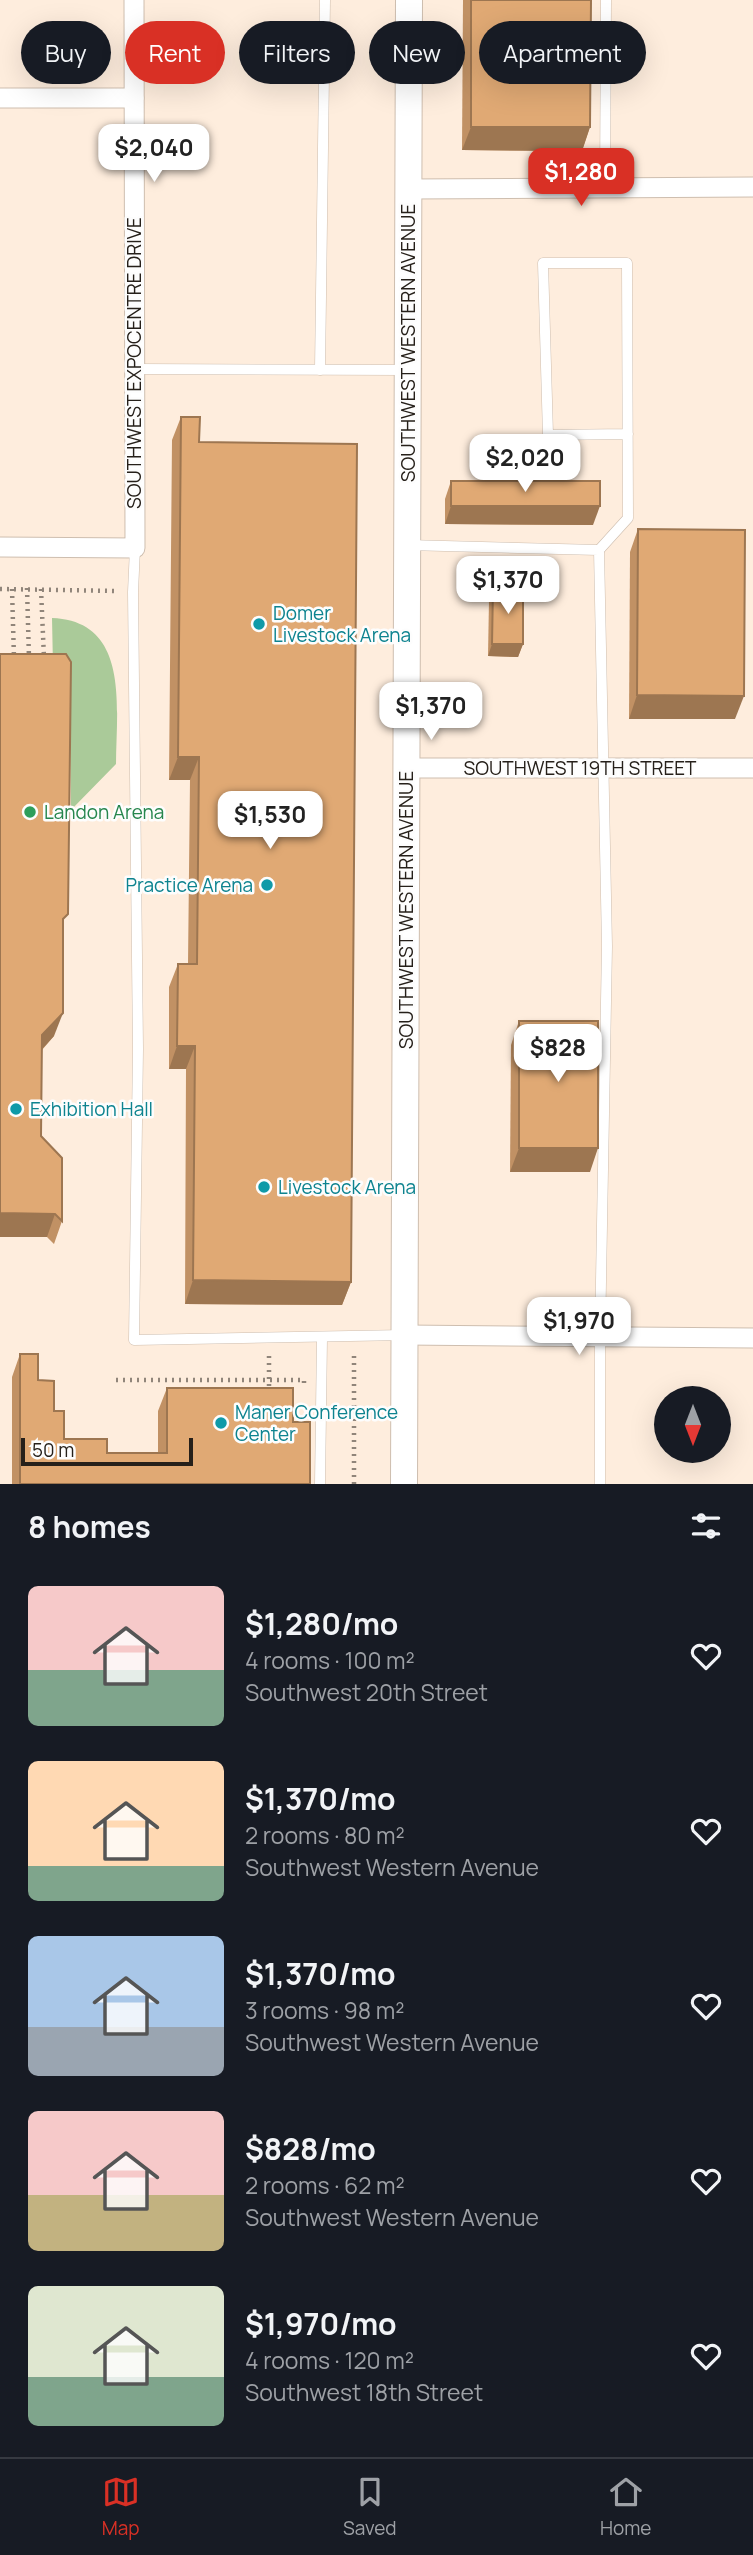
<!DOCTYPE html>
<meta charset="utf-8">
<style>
body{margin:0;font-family:Manrope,sans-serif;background:#242831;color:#f1f3f6;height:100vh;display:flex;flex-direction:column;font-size:26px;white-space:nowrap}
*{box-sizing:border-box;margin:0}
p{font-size:23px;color:#9ea1a6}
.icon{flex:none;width:38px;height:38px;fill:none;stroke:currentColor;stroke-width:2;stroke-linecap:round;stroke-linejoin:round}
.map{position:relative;height:1484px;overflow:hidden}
.panel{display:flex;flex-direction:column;background:#171b24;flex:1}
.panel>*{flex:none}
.guide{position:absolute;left:21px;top:21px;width:712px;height:63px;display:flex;gap:14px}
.needle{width:46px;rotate:180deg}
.controls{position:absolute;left:654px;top:1386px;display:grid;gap:14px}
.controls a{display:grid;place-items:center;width:77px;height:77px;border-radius:50%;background:#171b24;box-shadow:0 7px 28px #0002;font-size:35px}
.scale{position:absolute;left:21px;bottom:18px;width:172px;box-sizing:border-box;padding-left:7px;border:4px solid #26201a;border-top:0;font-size:19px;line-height:24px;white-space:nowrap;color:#26201a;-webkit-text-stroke:5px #fdfdfd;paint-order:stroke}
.price{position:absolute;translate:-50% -60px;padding:0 16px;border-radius:14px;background:#fff;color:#222;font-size:23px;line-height:46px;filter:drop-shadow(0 2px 4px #0008)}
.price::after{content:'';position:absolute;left:50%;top:42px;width:21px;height:16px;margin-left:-10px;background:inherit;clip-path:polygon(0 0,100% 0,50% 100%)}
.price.current{background:#d93025;color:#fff}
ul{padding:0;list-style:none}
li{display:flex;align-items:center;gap:21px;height:175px;padding:0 28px}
li span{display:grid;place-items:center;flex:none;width:196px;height:140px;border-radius:10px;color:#555}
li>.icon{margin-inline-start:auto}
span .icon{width:84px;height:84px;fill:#fffc;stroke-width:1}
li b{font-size:30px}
h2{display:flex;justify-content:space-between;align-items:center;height:84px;padding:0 28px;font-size:30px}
.tag{padding:0 24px;border-radius:32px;background:#171b24;box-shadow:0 7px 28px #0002;font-size:24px;line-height:63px}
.tag.current{background:#d93025;color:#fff}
.menu{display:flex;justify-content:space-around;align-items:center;height:98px;border-top:2px solid #363941;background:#171b24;font-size:19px;color:#9ea1a6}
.menu a{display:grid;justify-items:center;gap:4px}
.menu .current{color:#d93025}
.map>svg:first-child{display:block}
.green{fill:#aaca99}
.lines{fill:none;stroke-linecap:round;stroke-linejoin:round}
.lane-casing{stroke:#cebeaf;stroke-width:11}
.street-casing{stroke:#cebeaf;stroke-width:21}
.secondary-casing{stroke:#cebeaf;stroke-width:28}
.path{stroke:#90857a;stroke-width:4.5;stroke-dasharray:2 5;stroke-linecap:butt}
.lane{stroke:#fff;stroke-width:10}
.street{stroke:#fff;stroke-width:19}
.secondary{stroke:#fff;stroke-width:26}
.wall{fill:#c19164}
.shaded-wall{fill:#9d7651}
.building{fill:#e0a974;stroke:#9d7651;stroke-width:2}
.culture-dot{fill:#0f9aa8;stroke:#fdfdfd;stroke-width:2.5}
.leisure-dot{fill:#2e9e5b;stroke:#fdfdfd;stroke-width:2.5}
.labels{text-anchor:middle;stroke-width:5;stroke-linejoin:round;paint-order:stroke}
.street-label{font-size:19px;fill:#26201a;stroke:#fdfdfd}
.culture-label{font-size:19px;fill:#0d838f;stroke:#fdfdfd;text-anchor:start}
.leisure-label{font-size:19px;fill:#27864d;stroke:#fdfdfd;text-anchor:start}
</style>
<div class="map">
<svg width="753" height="1484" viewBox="0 0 753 1484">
<rect width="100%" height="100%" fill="#feeddd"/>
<path class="green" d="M52 618C131 621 116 709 116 764L71 810 70 684 53 667Z"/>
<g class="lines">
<g class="lane-casing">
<g id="lane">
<polyline points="605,188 606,0"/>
<polyline points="134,369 408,370"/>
<polyline points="320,370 325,0"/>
<polyline points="407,545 599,550 607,946 600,1337 600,1484"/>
<polyline points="135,548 133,592 138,1049 134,1340 405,1335"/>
<polyline points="599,550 628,518 627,263 543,263 548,435 628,434"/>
<polyline points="320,1484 322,1338"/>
</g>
</g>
<g class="street-casing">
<g id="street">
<polyline points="0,98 134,98"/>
<polyline points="409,189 753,187"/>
<polyline points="0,547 135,548 134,0"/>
<polyline points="407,768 753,768"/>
<polyline points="405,1335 753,1338"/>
</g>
</g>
<g class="secondary-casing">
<polyline id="secondary" points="404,1484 409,0"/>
</g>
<g class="path">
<polyline points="27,588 29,658"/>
<polyline points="0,589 118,591"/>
<polyline points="12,589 14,658"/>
<polyline points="41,589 44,658"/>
<polyline points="116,1380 304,1380 304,1385"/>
<polyline points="269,1393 269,1353"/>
<polyline points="354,1484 354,1353"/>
</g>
<use href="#lane" class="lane"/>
<use href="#street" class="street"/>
<use href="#secondary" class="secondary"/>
</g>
<g class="wall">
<polygon points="463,0 591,0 590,127 582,151 462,150"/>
<polygon points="181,417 199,442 351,1282 342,1305 185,1304 186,1069 169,1069 169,987 178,964 188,964 190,780 169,780 172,440"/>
<polygon points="451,481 593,525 445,524 445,499"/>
<polygon points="638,529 735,719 629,719 630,552"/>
<polygon points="493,588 523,644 518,657 488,656 489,600"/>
<polygon points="63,927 54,1036 42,1050 41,1136 62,1221 54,1244 47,1237 0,1237"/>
<polygon points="519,1021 590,1172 510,1172 511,1045"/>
<polygon points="20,1354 38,1380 54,1411 64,1439 107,1453 158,1453 158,1411 167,1388 293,1422 310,1484 12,1484 12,1377"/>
</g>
<g class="shaded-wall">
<polygon points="471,127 590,127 582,151 462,150"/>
<polygon points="451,506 600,506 593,525 445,524"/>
<polygon points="492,644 523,644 518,657 488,656"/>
<polygon points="637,695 744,696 735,719 629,719"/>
<polygon points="178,757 199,757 190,780 169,780"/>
<polygon points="63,1013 54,1036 33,1059 42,1035"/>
<polygon points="177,1046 195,1046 186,1069 169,1069"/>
<polygon points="519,1148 598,1148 590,1172 510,1172"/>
<polygon points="0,1213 55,1214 47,1237 0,1237"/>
<polygon points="193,1280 351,1282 342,1305 185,1304"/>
</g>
<g class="building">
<polygon points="471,0 591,0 590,127 471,127"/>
<polygon points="181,417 200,417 199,442 357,444 351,1282 193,1280 195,1046 177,1046 178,964 197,964 199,757 178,757"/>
<rect x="451" y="481" width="149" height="25"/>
<polygon points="638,529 745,530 744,696 637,695"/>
<polygon points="493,588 523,588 523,644 492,644"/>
<polygon points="0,654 66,654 71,662 68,914 63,919 63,1013 42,1035 41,1136 62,1158 62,1221 55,1214 0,1213"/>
<rect x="519" y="1021" width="79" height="127"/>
<polygon points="20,1354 38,1354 38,1380 54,1381 54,1411 64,1411 64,1439 107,1439 107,1453 167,1453 167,1388 293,1388 293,1422 310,1422 310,1484 20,1484"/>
</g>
<g class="culture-dot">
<circle cx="259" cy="624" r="7"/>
<circle cx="267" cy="885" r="7"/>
<circle cx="16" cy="1109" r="7"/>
<circle cx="264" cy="1187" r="7"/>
<circle cx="221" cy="1423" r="7"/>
</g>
<circle class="leisure-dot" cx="30" cy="812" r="7"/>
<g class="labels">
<g class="street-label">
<text transform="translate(408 343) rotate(-90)" y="7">SOUTHWEST WESTERN AVENUE</text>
<text transform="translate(134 363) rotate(-90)" y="7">SOUTHWEST EXPOCENTRE DRIVE</text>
<text x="580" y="775">SOUTHWEST 19TH STREET</text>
<text transform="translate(406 910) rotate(-90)" y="7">SOUTHWEST WESTERN AVENUE</text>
</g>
<g class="culture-label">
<text x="273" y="620">Domer<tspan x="273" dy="22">Livestock Arena</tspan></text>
<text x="253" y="892" text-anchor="end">Practice Arena</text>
<text x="30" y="1116">Exhibition Hall</text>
<text x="278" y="1194">Livestock Arena</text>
<text x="235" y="1419">Maner Conference<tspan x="235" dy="22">Center</tspan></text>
</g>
<g class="leisure-label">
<text x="44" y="819">Landon Arena</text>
</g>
</g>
</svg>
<div class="controls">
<a><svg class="needle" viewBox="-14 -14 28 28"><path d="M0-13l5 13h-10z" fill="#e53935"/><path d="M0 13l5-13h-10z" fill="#9ea1a6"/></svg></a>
</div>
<div class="scale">50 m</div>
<b class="price" style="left:154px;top:184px">$2,040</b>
<b class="price current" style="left:581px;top:208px">$1,280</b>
<b class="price" style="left:525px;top:494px">$2,020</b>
<b class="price" style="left:508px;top:616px">$1,370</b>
<b class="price" style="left:431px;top:742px">$1,370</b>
<b class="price" style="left:270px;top:851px">$1,530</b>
<b class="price" style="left:558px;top:1084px">$828</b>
<b class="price" style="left:579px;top:1357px">$1,970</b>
<div class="guide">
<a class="tag">Buy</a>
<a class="tag current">Rent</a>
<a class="tag">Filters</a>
<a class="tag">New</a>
<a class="tag">Apartment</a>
</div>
</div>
<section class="panel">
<h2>8 homes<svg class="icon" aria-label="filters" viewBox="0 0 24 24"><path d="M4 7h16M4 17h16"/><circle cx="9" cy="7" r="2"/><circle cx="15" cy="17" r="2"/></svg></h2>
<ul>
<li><span style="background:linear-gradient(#f6c9c9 60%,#7fa58c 0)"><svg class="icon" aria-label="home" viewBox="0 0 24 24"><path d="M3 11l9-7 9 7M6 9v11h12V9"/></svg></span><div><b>$1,280/mo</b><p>4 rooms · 100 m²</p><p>Southwest 20th Street</p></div><svg class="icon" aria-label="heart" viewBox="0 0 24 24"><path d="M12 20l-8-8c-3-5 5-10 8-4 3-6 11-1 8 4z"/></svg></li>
<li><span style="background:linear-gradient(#ffd9b3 75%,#7fa58c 0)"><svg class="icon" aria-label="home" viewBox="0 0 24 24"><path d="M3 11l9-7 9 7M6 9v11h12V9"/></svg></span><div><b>$1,370/mo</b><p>2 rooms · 80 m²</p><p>Southwest Western Avenue</p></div><svg class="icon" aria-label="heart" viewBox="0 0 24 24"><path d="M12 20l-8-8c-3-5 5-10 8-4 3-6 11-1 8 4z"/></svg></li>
<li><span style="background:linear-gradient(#a9c7e8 65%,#9aa5b1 0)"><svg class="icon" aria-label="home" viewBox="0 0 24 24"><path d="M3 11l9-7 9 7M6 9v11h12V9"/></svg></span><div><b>$1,370/mo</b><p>3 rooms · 98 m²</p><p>Southwest Western Avenue</p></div><svg class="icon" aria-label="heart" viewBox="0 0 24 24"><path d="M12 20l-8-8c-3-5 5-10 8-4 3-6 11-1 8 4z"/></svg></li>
<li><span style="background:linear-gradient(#f6c9c9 60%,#c2b280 0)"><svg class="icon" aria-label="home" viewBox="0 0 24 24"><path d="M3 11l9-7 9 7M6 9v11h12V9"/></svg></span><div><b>$828/mo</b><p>2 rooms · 62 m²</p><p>Southwest Western Avenue</p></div><svg class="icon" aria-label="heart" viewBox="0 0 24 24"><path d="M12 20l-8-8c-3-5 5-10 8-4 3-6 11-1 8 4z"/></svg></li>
<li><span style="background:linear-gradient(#dfe7d0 65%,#7fa58c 0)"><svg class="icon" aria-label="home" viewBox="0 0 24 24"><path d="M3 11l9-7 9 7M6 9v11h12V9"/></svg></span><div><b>$1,970/mo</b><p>4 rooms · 120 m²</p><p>Southwest 18th Street</p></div><svg class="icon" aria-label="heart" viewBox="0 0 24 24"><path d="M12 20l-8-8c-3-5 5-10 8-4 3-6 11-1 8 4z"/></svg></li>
</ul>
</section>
<nav class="menu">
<a class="current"><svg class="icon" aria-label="map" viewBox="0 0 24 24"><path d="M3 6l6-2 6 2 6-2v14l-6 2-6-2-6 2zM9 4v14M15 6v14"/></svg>Map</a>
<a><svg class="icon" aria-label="saved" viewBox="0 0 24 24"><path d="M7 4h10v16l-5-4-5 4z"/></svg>Saved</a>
<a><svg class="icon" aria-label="home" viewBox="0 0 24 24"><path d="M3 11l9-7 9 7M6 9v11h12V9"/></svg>Home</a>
</nav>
